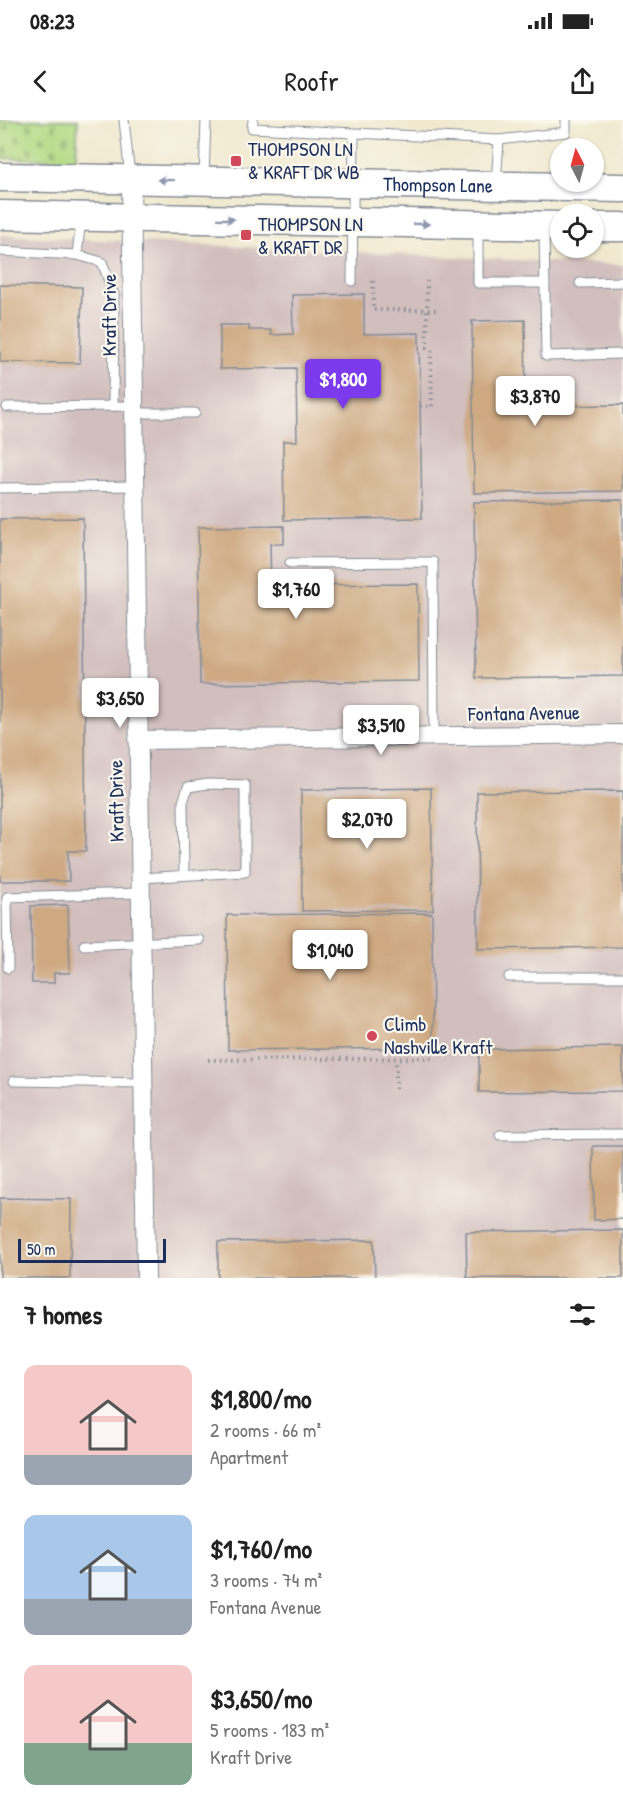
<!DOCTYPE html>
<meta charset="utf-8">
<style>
body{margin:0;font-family:"Patrick Hand",sans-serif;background:#f2f2f2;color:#222;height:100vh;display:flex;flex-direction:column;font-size:22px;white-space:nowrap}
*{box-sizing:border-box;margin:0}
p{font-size:20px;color:#767676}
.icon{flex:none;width:33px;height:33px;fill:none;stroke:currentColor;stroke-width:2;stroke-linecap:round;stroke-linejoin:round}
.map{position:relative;height:1158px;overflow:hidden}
.details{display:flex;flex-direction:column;background:#fff;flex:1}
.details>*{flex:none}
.needle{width:39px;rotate:354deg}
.fabs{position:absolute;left:550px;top:18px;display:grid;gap:12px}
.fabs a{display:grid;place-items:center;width:54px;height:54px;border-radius:50%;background:#fff;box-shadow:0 2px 4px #0004;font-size:30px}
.scale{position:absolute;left:18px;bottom:15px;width:148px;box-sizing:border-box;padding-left:6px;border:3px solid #1b2f5e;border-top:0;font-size:16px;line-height:21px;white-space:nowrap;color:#1b2f5e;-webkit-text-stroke:4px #fbf7ec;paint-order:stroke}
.price{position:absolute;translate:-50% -51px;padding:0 14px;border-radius:6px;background:#fff;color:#222;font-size:20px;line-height:39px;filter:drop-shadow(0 2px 3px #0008)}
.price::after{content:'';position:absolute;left:50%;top:36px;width:18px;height:14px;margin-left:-9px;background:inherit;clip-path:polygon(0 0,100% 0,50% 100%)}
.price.selected{background:#7c3aed;color:#fff}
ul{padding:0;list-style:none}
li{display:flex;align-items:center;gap:18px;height:150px;padding:0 24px}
li span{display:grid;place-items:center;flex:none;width:168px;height:120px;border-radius:12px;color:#555}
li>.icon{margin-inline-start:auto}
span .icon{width:72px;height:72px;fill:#fffc;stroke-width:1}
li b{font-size:26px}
h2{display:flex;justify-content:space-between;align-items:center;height:72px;padding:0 24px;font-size:26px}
.status{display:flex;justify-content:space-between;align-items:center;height:42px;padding:0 30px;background:#fff;direction:ltr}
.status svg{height:16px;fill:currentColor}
header{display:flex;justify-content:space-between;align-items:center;height:78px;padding:0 24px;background:#fff;font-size:27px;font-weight:600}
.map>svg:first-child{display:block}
.industrial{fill:#d1bfbe}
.cemetery{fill:url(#cemetery-stones);stroke:#668471;stroke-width:1.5}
.building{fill:#cea982}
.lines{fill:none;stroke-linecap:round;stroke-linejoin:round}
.lane-casing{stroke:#868c96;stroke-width:11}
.street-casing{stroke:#868c96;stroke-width:20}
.primary-casing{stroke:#868c96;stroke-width:31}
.path{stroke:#868c96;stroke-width:4;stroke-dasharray:1.5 4.5;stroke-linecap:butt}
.lane{stroke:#fff;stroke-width:9}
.street{stroke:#fff;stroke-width:18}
.primary{stroke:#fff;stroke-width:28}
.oneway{fill:#8d97ae}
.poi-dot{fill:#d1495b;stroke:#fbf7ec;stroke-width:2}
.labels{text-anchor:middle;stroke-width:4.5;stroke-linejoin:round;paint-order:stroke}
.poi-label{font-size:20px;fill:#1b2f5e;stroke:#fbf7ec;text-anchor:start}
.street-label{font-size:20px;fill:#1b2f5e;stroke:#fbf7ec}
</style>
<div class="status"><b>08:23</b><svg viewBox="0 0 49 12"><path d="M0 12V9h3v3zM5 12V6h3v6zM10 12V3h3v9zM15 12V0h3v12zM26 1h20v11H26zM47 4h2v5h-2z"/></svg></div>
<header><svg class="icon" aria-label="back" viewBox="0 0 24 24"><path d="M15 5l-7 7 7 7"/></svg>Roofr<svg class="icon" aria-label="share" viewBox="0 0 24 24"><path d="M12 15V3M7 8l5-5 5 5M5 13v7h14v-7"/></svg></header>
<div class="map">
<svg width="623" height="1158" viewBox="0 0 623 1158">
<defs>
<pattern id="cemetery-stones" width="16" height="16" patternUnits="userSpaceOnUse" patternTransform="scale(1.5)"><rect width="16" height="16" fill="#b2da84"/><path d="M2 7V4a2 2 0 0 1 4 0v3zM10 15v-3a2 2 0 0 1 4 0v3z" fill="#98bb74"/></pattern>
</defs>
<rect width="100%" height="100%" fill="#fbf7ec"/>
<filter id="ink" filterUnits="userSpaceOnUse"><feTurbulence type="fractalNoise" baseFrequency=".0167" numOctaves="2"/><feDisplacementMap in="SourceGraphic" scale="12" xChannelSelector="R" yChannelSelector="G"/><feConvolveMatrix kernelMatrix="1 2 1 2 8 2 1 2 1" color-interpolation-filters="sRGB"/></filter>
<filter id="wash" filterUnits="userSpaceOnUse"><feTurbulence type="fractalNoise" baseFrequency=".008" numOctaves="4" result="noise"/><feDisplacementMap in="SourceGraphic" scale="24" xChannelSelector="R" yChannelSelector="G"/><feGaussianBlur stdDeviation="1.35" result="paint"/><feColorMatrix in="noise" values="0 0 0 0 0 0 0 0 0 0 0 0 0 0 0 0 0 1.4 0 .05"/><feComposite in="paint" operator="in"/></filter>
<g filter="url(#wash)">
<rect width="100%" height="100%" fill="#f0e9cf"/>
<polygon class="industrial" points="0,115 623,145 623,1158 0,1158"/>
<polygon class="cemetery" points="0,0 78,0 76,40 0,38"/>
<g id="blocks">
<g class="building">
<polygon points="0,165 82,167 80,243 0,242"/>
<polygon points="364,174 364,214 419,213 422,398 284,400 283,321 297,321 296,248 220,249 220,205 249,205 249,210 271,210 271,215 293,214 292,175"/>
<polygon points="525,200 526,286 623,285 623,371 474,373 472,201"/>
<polygon points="623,380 623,556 476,558 474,382"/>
<polygon points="83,398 86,731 68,731 69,761 0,761 0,399"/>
<polygon points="284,406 284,424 270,424 271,465 418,464 419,561 200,564 198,407"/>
<polygon points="431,668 433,790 302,791 301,670"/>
<polygon points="623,671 623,827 478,829 477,672"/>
<polygon points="68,785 70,853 54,853 54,863 32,863 31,786"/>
<polygon points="432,793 433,928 228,930 227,795"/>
<polygon points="623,927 623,971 479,972 479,929"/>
<polygon points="593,1026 623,1026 623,1099 594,1100"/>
<polygon points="0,1078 71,1079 70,1158 0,1158"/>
<polygon points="623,1110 623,1158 467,1158 466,1112"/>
<polygon points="374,1120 375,1158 218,1158 218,1122"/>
</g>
</g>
</g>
<g filter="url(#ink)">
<use href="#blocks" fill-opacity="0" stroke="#868c96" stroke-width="1.5"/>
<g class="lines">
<g class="lane-casing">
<g id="lane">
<polyline points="124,0 130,57"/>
<polyline points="253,0 252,8 499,20 566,12 566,0"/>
<polyline points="204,58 206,0"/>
<polyline points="496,63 499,20"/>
<polyline points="478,107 478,163 545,163"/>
<polyline points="544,108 546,236 623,234"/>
<polyline points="0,131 77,135 102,142 114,175 113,286"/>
<polyline points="77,135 81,99"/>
<polyline points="352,161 354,15"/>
<polyline points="580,163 623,162"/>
<polyline points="7,287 132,286"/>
<polyline points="133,293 195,293"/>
<polyline points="0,368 135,366"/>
<polyline points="290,443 433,442 434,617"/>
<polyline points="140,758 245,752 245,665 208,664 188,667 183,682 184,755"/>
<polyline points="84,825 199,820"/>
<polyline points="8,848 7,777 140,773"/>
<polyline points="509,857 623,857"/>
<polyline points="14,961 143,963"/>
<polyline points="500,1015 623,1014"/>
</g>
</g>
<g class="street-casing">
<g id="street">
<polyline points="131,59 146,1158"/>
<polyline points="138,620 623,614"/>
</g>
</g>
<g class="primary-casing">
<g id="primary">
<path id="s1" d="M0 57 623 68"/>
<polyline points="0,95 561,106"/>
<polyline points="594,107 623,107"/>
</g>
</g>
<g class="path">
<polyline points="373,161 373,190 436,190"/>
<polyline points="420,286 432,286 431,231 427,228 427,161"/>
<polyline points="208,940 432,938"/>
<polyline points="396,969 396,939"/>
</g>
<use href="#lane" class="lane"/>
<use href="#street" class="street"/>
<use href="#primary" class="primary"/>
</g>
<defs><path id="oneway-solid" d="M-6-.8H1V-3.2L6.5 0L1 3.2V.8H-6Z" transform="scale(1.5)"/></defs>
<g class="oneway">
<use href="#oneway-solid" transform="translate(166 60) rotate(-179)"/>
<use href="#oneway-solid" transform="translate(226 99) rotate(1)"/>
<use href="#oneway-solid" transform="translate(421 104) rotate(1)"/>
</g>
</g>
<g class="poi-dot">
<rect x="230" y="35" width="12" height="12" rx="3"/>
<rect x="240" y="109" width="12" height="12" rx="3"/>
<circle cx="372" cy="916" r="6"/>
</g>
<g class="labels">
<g class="poi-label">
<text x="248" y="36">THOMPSON LN<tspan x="248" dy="23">&amp; KRAFT DR WB</tspan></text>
<text x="258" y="111">THOMPSON LN<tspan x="258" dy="23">&amp; KRAFT DR</tspan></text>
<text x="384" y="911">Climb<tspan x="384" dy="23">Nashville Kraft</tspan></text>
</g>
<g class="street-label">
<text dy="7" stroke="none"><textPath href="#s1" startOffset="438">Thompson Lane</textPath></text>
<text transform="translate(109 195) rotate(-90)" y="7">Kraft Drive</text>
<text transform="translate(524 593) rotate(-1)" y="7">Fontana Avenue</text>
<text transform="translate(116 681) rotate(-91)" y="7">Kraft Drive</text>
</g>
</g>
</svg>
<div class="fabs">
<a><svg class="needle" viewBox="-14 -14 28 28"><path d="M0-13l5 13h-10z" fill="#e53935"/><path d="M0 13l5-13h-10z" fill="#767676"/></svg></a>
<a><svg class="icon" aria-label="locate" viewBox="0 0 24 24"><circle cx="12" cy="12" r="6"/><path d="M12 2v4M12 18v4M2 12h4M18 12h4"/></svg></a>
</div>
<div class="scale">50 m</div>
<b class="price selected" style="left:343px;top:290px">$1,800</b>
<b class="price" style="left:535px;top:307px">$3,870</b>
<b class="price" style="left:296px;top:500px">$1,760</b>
<b class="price" style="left:120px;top:609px">$3,650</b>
<b class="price" style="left:381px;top:636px">$3,510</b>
<b class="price" style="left:367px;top:730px">$2,070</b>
<b class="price" style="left:330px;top:861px">$1,040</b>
</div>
<section class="details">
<h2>7 homes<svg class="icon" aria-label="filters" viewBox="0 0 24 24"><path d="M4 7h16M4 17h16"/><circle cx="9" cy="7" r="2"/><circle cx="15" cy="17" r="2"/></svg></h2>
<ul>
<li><span style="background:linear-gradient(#f6c9c9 75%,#9aa5b1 0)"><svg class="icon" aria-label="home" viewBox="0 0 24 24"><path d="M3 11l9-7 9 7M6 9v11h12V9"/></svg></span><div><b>$1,800/mo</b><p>2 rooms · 66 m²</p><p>Apartment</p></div></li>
<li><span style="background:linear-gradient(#a9c7e8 70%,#9aa5b1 0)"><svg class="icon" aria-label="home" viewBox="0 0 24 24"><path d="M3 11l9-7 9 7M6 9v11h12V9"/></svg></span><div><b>$1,760/mo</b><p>3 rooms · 74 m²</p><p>Fontana Avenue</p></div></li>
<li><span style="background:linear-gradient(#f6c9c9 65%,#7fa58c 0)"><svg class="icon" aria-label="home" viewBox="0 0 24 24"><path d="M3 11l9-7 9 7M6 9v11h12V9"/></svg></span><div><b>$3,650/mo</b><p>5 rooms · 183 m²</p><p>Kraft Drive</p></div></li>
</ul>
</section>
